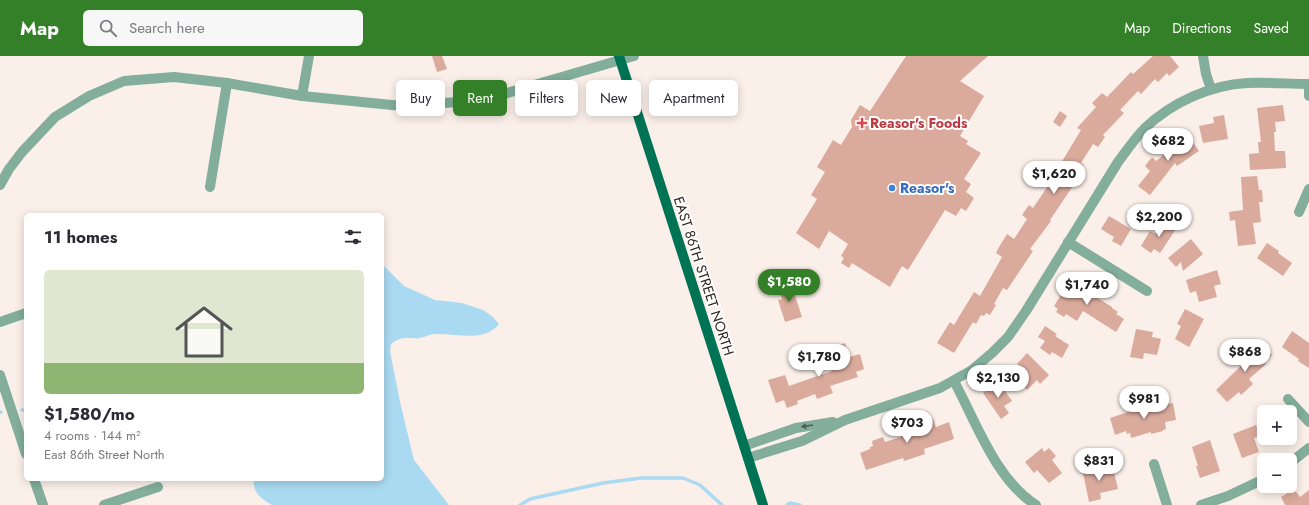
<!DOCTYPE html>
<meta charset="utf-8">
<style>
body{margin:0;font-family:Jost,sans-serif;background:#f7f7f7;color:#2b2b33;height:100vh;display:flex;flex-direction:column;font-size:15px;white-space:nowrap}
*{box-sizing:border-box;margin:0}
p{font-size:13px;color:#7c7c81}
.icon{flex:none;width:22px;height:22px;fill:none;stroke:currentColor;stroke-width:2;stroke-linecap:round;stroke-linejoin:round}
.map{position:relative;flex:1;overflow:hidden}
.drawer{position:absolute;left:24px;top:157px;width:360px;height:268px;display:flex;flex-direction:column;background:#fff;border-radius:6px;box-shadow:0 2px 10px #0003}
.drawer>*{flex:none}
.hud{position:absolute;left:396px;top:24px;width:380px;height:36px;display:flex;gap:8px}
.fabs{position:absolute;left:1257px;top:349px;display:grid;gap:8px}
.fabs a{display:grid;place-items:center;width:40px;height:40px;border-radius:6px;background:#fff;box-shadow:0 2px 10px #0003;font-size:20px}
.price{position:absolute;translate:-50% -34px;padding:0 9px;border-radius:14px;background:#fff;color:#222;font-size:13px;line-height:26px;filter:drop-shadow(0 1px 2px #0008)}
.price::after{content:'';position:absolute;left:50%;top:24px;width:12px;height:9px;margin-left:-6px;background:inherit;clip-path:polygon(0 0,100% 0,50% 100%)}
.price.current{background:#348028;color:#fff}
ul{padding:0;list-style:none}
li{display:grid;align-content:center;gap:8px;height:212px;padding:0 20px}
li span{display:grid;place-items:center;height:124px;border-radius:6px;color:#555}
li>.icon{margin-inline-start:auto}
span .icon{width:72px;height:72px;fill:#fffc;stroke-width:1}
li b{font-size:17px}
h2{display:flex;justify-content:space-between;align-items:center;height:48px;padding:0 20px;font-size:17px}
.pill{padding:0 14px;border-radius:6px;background:#fff;box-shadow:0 2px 10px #0003;font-size:14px;line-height:36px}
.pill.current{background:#348028;color:#fff}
header{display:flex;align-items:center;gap:24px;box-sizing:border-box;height:56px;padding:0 20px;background:#348028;color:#fff}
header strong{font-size:19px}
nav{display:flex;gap:22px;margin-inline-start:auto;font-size:14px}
.search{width:280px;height:36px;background:#f7f7f7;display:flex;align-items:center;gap:10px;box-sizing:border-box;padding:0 14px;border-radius:6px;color:#7c7c81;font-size:15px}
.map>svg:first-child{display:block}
.water{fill:#aadaf1}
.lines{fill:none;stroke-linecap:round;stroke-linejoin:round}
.stream{stroke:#aadaf1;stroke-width:3.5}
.building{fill:#daab9d}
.minor{stroke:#82ae9b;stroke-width:10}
.major{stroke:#007355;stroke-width:10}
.oneway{fill:#545e54}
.health-dot{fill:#e0444e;stroke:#fff;stroke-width:1.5}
.shop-dot{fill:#3f7fe0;stroke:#fff;stroke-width:1.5}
.labels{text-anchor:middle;stroke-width:4;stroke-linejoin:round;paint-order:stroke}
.health-label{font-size:14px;font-weight:bold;fill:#be3a42;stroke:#fff;text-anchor:start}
.shop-label{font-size:14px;font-weight:bold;fill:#366cbe;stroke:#fff;text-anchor:start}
.street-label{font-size:14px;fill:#352924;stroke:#fff}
</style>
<header>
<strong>Map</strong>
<div class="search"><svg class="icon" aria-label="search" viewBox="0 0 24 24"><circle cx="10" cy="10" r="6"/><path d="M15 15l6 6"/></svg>Search here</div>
<nav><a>Map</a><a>Directions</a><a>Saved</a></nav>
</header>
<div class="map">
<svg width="1309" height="449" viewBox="0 0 1309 449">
<rect width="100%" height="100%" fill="#fbefe9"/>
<path class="water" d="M382 208 404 230 435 244 462 247 483 254 493 261 499 268C484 287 456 277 435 278 430 278 425 281 420 282 408 283 402 279 391 288L390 295 400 346 414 404 449 449H272C261 443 252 436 254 423H382Z"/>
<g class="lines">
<g class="stream">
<polyline points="22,354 26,354"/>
<polyline points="0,356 1,356"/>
<polyline points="520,449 530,443 603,427 641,422 683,422 700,429 722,449"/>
<polyline points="787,449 790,447 800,449"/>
</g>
</g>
<g class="building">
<polygon points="432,0 442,0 447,13 437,16"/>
<polygon points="906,0 988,0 960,25 984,40 960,80 968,85 966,88 981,97 964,123 971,128 966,136 974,142 966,155 961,152 956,160 945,154 908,214 902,210 890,231 852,207 849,212 841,207 844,202 841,200 848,188 829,175 819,193 796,177 817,143 811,139 825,116 817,111 833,84 841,89 852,71 851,64 860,49 870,55"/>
<polygon points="1153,0 1170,0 1179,11 1169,20 1167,17 1158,26 1155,23 1141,38 1138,35 1120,54 1124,57 1103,79 1105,81 1098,91 1093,88 1081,107 1084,109 1079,116 1081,118 1050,164 1051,165 1030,193 1033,195 1007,234 1003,232 994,248 996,249 990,259 986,257 984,260 981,259 976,268 973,266 954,297 937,287 950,266 954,269 974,236 980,240 1002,201 996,197 999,191 1007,178 1014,183 1027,163 1022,159 1029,149 1033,152 1054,121 1049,118 1057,105 1061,107 1081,74 1077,72 1096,51 1092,47 1102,37 1107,41 1131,16 1133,18"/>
<polygon points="1283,49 1285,65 1275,66 1276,76 1274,76 1275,95 1285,95 1286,112 1250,114 1249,98 1259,97 1258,86 1261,86 1257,52"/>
<polygon points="1060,55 1067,60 1060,71 1053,66"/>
<polygon points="1224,59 1228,83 1203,87 1199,70 1214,67 1213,61"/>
<polygon points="1184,74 1199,95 1177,110 1175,107 1150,139 1138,130 1150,115 1145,110 1152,101 1156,105 1178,88 1174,81"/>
<polygon points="1257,120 1259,134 1262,134 1263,146 1259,146 1261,166 1253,167 1256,188 1238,190 1235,164 1230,165 1229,156 1243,154 1241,121"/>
<polygon points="1109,160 1131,173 1121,190 1112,185 1114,181 1101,173"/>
<polygon points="1164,165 1176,173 1160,197 1154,193 1151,197 1141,190 1150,175 1155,178"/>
<polygon points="1191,183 1203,198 1183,215 1181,206 1176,211 1168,202"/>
<polygon points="1267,187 1279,195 1278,197 1292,207 1283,220 1257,202"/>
<polygon points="1217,214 1221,228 1214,230 1217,241 1199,246 1196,235 1190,237 1186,224"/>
<polygon points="1079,222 1092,231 1090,234 1095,237 1093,239 1112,251 1112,252 1118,256 1116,258 1124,263 1116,276 1083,255 1077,265 1066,258 1064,261 1056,256 1058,253 1054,250 1064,234 1069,237"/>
<polygon points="791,227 802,261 785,266 778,244 782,243 778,231"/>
<polygon points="1185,253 1204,263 1189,291 1175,283 1181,270 1177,268"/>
<polygon points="1045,270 1057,278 1055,280 1069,289 1062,302 1052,296 1050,299 1040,292 1045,285 1038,281"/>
<polygon points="1136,273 1153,276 1152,281 1161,283 1157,299 1144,297 1143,303 1130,301"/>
<polygon points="1292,275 1309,287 1309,312 1298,305 1299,303 1282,291"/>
<polygon points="1260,286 1272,299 1265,306 1266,308 1249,323 1253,328 1241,339 1239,336 1227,346 1216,334 1244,307 1241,303"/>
<polygon points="845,287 849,301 860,298 864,313 856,316 858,321 830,330 833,337 817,343 815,338 797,345 798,348 787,352 784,344 776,347 768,324 785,319 789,330 832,315 826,293"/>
<polygon points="1027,297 1049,319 1040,328 1037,324 1027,334 1014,321 1022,312 1017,308"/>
<polygon points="999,326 1012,345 1004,350 1009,357 1001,363 983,337"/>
<polygon points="1173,347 1176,364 1165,366 1166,373 1163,374 1163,375 1151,378 1151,376 1131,382 1130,377 1127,378 1126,375 1115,379 1110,362 1128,356 1128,355"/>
<polygon points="933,363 936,371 949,366 954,383 924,393 925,398 904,405 903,402 866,414 860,397 870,393 870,391 873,390 872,385 883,381 885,386 901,381 899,374"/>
<polygon points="1256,369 1261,380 1254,382 1259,396 1242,402 1233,378"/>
<polygon points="1210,384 1220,415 1200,422 1196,410 1198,410 1192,391"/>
<polygon points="1042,392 1044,396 1049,392 1056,400 1052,404 1062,417 1049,427 1037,414 1034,417 1025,406"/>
<polygon points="1092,410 1094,416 1113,412 1118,433 1100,437 1101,443 1089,446 1082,412"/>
<polygon points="1294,433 1300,441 1309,434 1309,449 1285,449 1281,441"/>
</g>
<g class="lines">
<g class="minor">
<polyline points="1203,0 1206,18 1211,33"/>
<polyline points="1309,28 1309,40"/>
<polyline points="302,40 309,0"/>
<polyline points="0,129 9,113 22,96 55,61 89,40 124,25 174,21 227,27 302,40 402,50 458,46 504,38 634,0"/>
<polyline points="210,131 227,27"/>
<polyline points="1299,156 1309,133"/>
<polyline points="1068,186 1147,235"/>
<polyline points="0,266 26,257"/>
<polyline points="0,319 26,398"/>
<path d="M954 325C976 366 996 424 1036 449"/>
<polyline points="1288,343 1309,366"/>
<polyline points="744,390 796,372 833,366"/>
<path d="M748 402 802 385 845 364 940 332 972 314 992 297 1008 281 1026 255 1118 106C1127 94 1135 82 1145 72 1172 46 1211 29 1247 27 1268 26 1289 28 1309 28"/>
<polyline points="1290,407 1309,392"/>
<polyline points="1154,408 1167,449"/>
<polyline points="34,423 43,449"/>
<polyline points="104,449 158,431"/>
<polyline points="1201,449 1228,440 1264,423"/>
</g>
<polyline class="major" points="619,0 763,449"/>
</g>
<defs><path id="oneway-solid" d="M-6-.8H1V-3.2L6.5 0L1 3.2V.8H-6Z"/></defs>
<use class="oneway" href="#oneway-solid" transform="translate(807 370) rotate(171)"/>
<path class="health-dot" d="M860 61h4v4h4v4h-4v4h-4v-4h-4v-4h4z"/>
<circle class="shop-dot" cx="892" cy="132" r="4"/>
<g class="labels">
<g class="health-label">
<text x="870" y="72">Reasor's Foods</text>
</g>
<g class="shop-label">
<text x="900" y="137">Reasor's</text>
</g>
<g class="street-label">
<text transform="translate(704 220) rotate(72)" y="5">EAST 86TH STREET NORTH</text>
</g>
</g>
</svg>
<div class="fabs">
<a>+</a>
<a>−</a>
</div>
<b class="price" style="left:1168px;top:106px">$682</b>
<b class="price" style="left:1054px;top:139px">$1,620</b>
<b class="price" style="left:1159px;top:182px">$2,200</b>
<b class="price current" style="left:789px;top:247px">$1,580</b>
<b class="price" style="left:1087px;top:250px">$1,740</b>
<b class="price" style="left:1245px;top:317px">$868</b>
<b class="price" style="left:819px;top:322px">$1,780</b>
<b class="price" style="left:998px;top:343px">$2,130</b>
<b class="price" style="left:1144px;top:364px">$981</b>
<b class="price" style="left:907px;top:388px">$703</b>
<b class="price" style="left:1099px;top:426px">$831</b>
<div class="hud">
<a class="pill">Buy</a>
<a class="pill current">Rent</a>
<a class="pill">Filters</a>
<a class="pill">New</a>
<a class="pill">Apartment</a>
</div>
<section class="drawer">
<h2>11 homes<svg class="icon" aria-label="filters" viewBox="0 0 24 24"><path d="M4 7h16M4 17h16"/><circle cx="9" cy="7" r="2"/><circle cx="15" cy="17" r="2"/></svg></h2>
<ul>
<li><span style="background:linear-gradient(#dfe7d0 75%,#8fb573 0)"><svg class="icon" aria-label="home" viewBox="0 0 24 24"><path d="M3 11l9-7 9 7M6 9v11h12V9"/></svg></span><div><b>$1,580/mo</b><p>4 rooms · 144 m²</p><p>East 86th Street North</p></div></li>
</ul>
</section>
</div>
